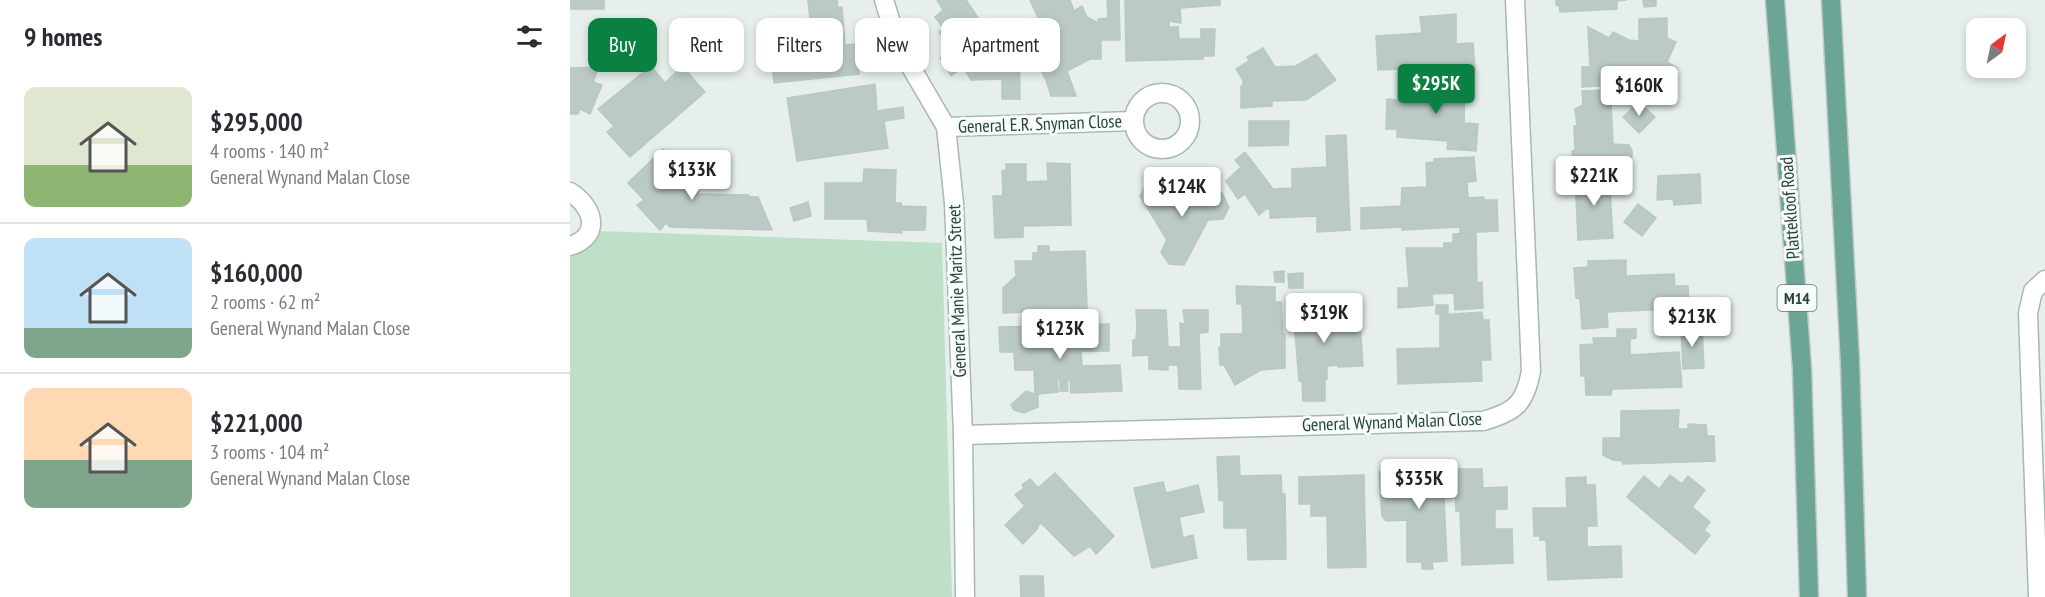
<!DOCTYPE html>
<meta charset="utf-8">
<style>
body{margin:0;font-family:"PT Sans Narrow",sans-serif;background:#f2f2f3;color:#2b2b33;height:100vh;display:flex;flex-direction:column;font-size:22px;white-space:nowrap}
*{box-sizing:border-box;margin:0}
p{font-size:20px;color:#7c7c81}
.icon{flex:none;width:33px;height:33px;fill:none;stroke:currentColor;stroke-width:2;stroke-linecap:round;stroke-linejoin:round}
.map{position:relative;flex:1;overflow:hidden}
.panel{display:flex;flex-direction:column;background:#fff;width:570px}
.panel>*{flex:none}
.banner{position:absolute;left:18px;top:18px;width:570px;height:54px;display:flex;gap:12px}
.needle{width:39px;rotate:33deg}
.fabs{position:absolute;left:1396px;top:18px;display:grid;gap:12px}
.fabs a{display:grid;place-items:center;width:60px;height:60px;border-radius:12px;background:#fff;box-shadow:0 3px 9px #0003;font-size:30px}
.price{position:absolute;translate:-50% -51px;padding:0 14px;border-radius:6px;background:#fff;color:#222;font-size:20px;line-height:39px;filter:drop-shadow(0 2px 3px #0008)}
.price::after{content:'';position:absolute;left:50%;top:36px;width:18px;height:14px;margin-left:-9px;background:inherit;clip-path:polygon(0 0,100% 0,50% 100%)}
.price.on{background:#0b8043;color:#fff}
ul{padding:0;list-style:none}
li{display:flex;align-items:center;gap:18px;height:150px;padding:0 24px}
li+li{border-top:2px solid #e1e1e2}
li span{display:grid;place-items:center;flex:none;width:168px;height:120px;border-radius:12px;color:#555}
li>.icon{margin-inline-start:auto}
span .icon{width:72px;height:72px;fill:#fffc;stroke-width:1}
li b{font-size:26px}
h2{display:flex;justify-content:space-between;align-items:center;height:72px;padding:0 24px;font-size:26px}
.pill{padding:0 21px;border-radius:12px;background:#fff;box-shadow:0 3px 9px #0003;font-size:21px;line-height:54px}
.pill.on{background:#0b8043;color:#fff}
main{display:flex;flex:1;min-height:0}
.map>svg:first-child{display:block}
.green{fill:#bfe0c8}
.building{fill:#bbcac4;stroke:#b8c9c2;stroke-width:1.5}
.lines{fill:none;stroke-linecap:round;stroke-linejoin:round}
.street-casing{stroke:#a8b8b2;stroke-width:21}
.primary-casing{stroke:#c2cac8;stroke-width:21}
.street{stroke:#fff;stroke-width:18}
.primary{stroke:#6aa596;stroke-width:18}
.labels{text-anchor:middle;stroke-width:6;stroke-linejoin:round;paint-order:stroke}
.shield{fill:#f7fbf9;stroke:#637a73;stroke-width:1.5}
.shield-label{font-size:16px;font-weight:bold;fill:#24423a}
.street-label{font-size:18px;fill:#24423a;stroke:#f7fbf9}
</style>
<main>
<section class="panel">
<h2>9 homes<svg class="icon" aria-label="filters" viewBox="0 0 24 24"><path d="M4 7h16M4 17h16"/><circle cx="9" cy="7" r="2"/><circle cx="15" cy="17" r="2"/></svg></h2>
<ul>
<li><span style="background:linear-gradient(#dfe7d0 65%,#8fb573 0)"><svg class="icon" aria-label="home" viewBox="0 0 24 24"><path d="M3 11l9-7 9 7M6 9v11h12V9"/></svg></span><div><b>$295,000</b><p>4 rooms · 140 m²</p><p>General Wynand Malan Close</p></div></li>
<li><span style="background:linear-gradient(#bfe0f5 75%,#7fa58c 0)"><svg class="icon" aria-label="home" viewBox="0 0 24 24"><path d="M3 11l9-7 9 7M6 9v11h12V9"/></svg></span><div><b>$160,000</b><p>2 rooms · 62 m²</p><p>General Wynand Malan Close</p></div></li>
<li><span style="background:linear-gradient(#ffd9b3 60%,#7fa58c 0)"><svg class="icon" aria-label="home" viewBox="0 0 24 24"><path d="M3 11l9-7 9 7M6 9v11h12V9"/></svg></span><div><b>$221,000</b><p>3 rooms · 104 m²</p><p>General Wynand Malan Close</p></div></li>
</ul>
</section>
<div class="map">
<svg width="1475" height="597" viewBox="0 0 1475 597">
<rect width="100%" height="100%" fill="#e6efeb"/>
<path class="green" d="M29 231 372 243 382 597H0V255C14 252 23 244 29 231Z"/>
<g class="building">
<rect x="0" y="0" width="34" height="9"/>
<polygon points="238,0 267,0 268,8 272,7 275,45 286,44 289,74 204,83 200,45 242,41"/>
<polygon points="367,0 396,0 411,22 452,23 453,43 449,44 450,99 432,99 432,79 401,80 393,67 381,76 370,58 382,51 369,32 373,28 365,17 373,10"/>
<polygon points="460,0 500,0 504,11 512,6 517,17 528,23 528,19 538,18 537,0 549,0 550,40 531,40 531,59 520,59 497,71 506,96 481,96 476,80 462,52 480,44"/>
<polygon points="555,0 650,0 650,5 610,8 611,23 599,21 599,27 608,27 609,39 631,39 631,29 645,29 644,56 633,56 633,59 556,61"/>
<polygon points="986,0 1057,0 1047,1 1047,9 990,12 989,4 986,5"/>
<polygon points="1073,0 1086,0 1086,6 1074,7"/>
<polygon points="886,14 886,44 903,43 905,70 871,72 871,67 808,70 806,36 852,33 850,17"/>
<polygon points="1097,18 1097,38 1106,42 1097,62 1107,68 1101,80 1091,75 1086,84 1056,85 1047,81 1047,85 1012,87 1012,67 1020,67 1018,27 1039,38 1043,32 1059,40 1069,41 1069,19"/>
<polygon points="693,48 705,67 726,66 746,54 766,80 736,100 702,101 702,106 671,108 671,86 673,86 673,80 666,69 679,61 677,57"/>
<polygon points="81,66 95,83 112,66 135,92 60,157 37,132 44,126 28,109"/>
<polygon points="29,67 23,82 32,85 20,114 10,109 8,114 0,114 0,68"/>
<polygon points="894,73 893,82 895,83 894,123 908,124 906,151 877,149 878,141 827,137 827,129 816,129 817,99 858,102 859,82 868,81 867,75"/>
<polygon points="305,84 307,111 333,107 334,118 314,121 318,148 227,161 217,98"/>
<polygon points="1038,90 1039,103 1041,103 1043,144 1059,145 1062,151 1062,157 1059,162 1003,166 1002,151 1005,150 1004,126 1007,126 1005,109 1013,105 1012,91"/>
<polygon points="1069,102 1085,117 1069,133 1053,117"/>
<polygon points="679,121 719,121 718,145 679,146"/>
<polygon points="776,135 780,230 747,232 747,216 700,218 700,209 696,209 689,215 675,194 668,199 656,181 671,167 665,160 675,152 703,189 722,188 722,169 757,167 756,136"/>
<polygon points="93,149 116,173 114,175 128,188 128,194 179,195 179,197 188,197 202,230 100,227 96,223 90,230 67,205 74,200 58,183"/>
<polygon points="904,157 906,181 897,182 898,198 914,197 914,200 927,200 928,231 890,233 890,227 832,230 832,227 791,229 791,208 831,206 832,188 857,187 856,163 864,162 864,159"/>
<polygon points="477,163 500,164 501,225 453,226 453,237 425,238 423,196 433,196 432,171 436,170 436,164 456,164 456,182 478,181"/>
<polygon points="294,169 326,170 325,203 331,203 332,206 356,207 355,230 332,230 332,233 298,231 297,219 255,219 255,183 293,183"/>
<polygon points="1039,174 1043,238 1008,240 1005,176"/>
<polygon points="1130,174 1131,203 1104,205 1103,199 1087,200 1088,176"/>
<polygon points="577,182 593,183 600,195 652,193 659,207 653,219 638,220 614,265 599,264 591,252 597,240 570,196"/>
<polygon points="238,202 241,216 224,221 220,208"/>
<polygon points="1068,204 1086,218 1072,236 1054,222"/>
<polygon points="906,233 907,283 912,282 913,308 885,310 884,293 862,294 863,305 828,308 828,288 839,288 836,248 874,248 874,243 883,243 883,234"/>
<polygon points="468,246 479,246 479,252 515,251 517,308 461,310 462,312 433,313 433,288 446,276 445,261 463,261 463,253 468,253"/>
<polygon points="1056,260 1056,276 1104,274 1105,286 1118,286 1119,308 1037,312 1038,327 1012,329 1010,299 1006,298 1004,268 1018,267 1018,261"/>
<polygon points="714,271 714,282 705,282 704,272"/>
<polygon points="733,273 733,288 719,288 718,274"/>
<polygon points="666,286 705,287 705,302 711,302 713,334 715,334 715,368 691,370 665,385 654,365 650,365 649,347 651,347 651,334 673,334 672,304 667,304"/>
<polygon points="743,295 744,312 789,309 793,366 768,367 768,365 757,366 757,379 755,380 755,401 733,401 732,381 729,381 722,296"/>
<polygon points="866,305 878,305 878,313 866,314"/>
<polygon points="566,310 596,310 598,347 611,347 610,323 615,324 613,310 638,310 638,332 629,333 631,389 609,389 608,365 598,365 598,370 579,369 579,355 563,356 563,340 566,340 567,326"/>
<polygon points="912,312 913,320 919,320 921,360 911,360 912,381 828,384 827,349 870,348 870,315"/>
<polygon points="539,324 539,351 511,351 512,366 550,365 552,391 501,393 500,380 497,380 498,391 490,391 490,380 487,380 488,392 468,394 468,407 454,413 444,410 441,405 456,391 465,394 464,370 445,370 444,352 430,352 429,327"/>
<polygon points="1132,327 1134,368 1113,369 1111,328"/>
<polygon points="1047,329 1066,329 1066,338 1060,339 1060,355 1109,352 1112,387 1042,389 1041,395 1016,395 1015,376 1011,376 1010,345 1024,344 1023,338 1047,338"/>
<polygon points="1109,410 1108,429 1118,429 1118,424 1136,425 1137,436 1144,436 1145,461 1053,464 1052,461 1043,460 1033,455 1033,438 1051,438 1051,411"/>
<polygon points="669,456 670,476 711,475 712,494 715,494 716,559 678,560 677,528 654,528 654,501 649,500 647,457"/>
<polygon points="851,462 851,472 882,471 883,498 874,498 877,561 862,562 863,569 852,569 852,562 837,562 837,520 816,521 812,516 809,472 840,472 840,463"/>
<polygon points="884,469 912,469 913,488 937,487 937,509 925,509 925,529 942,529 943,563 892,565 890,511 886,511"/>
<polygon points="485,473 544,536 526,554 520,546 504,556 471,523 467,527 468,528 453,544 435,525 455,506 445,495 454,488 452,485 460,479 468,488"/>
<polygon points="794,475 796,567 758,568 757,516 741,516 741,504 729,504 729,477"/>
<polygon points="1100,475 1112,484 1118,476 1135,490 1122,507 1140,522 1134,530 1140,535 1125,554 1057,497 1074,476 1089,489"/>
<polygon points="1016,477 1016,485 1025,485 1027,526 1017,526 1017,547 1051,546 1052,577 978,580 976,540 970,540 970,536 964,536 963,508 997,508 996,478"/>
<polygon points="593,482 596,493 628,485 634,512 609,517 613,538 623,535 627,558 582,568 564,488"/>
<polygon points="450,576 473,576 474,597 451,597"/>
</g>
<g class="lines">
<g class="street-casing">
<g id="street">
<polyline points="314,0 328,45 376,127 384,203 393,435 395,597"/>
<circle cx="592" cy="121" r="28"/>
<polyline points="376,127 563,121"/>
<path d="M0 192C24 207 32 236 0 246"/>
<path d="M393 435 913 421C945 412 955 404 961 371L945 0"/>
<polyline points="1468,597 1458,313 1463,291 1475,280"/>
</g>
</g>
<g class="primary-casing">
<g id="primary">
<polyline points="1205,0 1232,369 1239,597"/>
<polyline points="1261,0 1280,362 1287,597"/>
</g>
</g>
<use href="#street" class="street"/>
<use href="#primary" class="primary"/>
</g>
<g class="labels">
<rect class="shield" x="1207.5" y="285" width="39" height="26" rx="4.5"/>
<g class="shield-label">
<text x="1227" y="304">M14</text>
</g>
<g class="street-label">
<text transform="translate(470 124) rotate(-2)" y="6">General E.R. Snyman Close</text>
<text transform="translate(1220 208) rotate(-94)" y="6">Plattekloof Road</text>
<text transform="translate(387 291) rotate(-92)" y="6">General Manie Maritz Street</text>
<text transform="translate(822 422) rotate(-2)" y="6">General Wynand Malan Close</text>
</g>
</g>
</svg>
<div class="fabs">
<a><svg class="needle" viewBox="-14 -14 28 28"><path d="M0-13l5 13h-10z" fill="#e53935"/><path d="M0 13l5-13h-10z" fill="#7c7c81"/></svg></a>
</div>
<b class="price on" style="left:866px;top:115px">$295K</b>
<b class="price" style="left:1069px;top:117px">$160K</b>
<b class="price" style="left:122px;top:201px">$133K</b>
<b class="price" style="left:1024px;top:207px">$221K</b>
<b class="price" style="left:612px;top:218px">$124K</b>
<b class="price" style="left:754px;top:344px">$319K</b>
<b class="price" style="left:1122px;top:348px">$213K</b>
<b class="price" style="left:490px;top:360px">$123K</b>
<b class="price" style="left:849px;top:510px">$335K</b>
<div class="banner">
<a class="pill on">Buy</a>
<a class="pill">Rent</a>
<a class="pill">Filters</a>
<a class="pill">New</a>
<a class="pill">Apartment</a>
</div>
</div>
</main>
